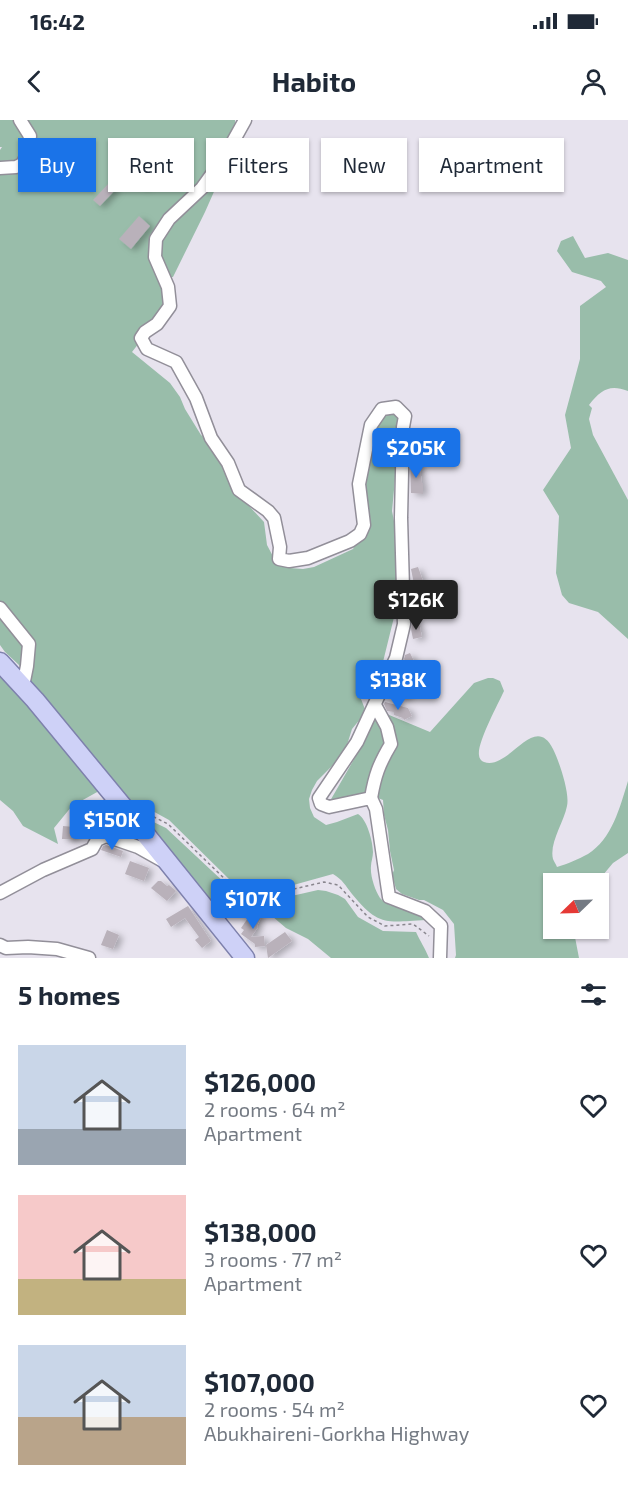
<!DOCTYPE html>
<meta charset="utf-8">
<style>
body{margin:0;font-family:"Exo 2",sans-serif;background:#f6f6f7;color:#1f2937;height:100vh;display:flex;flex-direction:column;font-size:22px;white-space:nowrap}
*{box-sizing:border-box;margin:0}
p{font-size:20px;color:#747a83}
.icon{flex:none;width:33px;height:33px;fill:none;stroke:currentColor;stroke-width:2;stroke-linecap:round;stroke-linejoin:round}
.map{position:relative;height:838px;overflow:hidden}
.sheet{display:flex;flex-direction:column;background:#fff;flex:1}
.sheet>*{flex:none}
.guide{position:absolute;left:18px;top:18px;width:592px;height:54px;display:flex;gap:12px}
.needle{width:39px;rotate:247deg}
.tools{position:absolute;left:543px;top:753px;display:grid;gap:12px}
.tools a{display:grid;place-items:center;width:66px;height:66px;border-radius:0px;background:#fff;box-shadow:0 2px 4px #0004;font-size:30px}
.price{position:absolute;translate:-50% -51px;padding:0 14px;border-radius:6px;background:#1a73e8;color:#fff;font-size:20px;line-height:39px;filter:drop-shadow(0 2px 3px #0008)}
.price::after{content:'';position:absolute;left:50%;top:36px;width:18px;height:14px;margin-left:-9px;background:inherit;clip-path:polygon(0 0,100% 0,50% 100%)}
.price.on{background:#222;color:#fff}
ul{padding:0;list-style:none}
li{display:flex;align-items:center;gap:18px;height:150px;padding:0 18px}
li span{display:grid;place-items:center;flex:none;width:168px;height:120px;border-radius:0px;color:#555}
li>.icon{margin-inline-start:auto}
span .icon{width:72px;height:72px;fill:#fffc;stroke-width:1}
li b{font-size:26px}
h2{display:flex;justify-content:space-between;align-items:center;height:72px;padding:0 18px;font-size:26px}
.tag{padding:0 21px;border-radius:0px;background:#fff;box-shadow:0 2px 4px #0004;font-size:21px;line-height:54px}
.tag.on{background:#1a73e8;color:#fff}
.status{display:flex;justify-content:space-between;align-items:center;height:42px;padding:0 30px;background:#fff;direction:ltr}
.status svg{height:16px;fill:currentColor}
header{display:flex;justify-content:space-between;align-items:center;height:78px;padding:0 18px;background:#fff;font-size:27px;font-weight:700}
.map>svg:first-child{display:block}
.green{fill:#99bdaa}
.building{fill:#b9b1ba;filter:url(#shadow)}
.lines{fill:none;stroke-linecap:round;stroke-linejoin:round}
.street-casing{stroke:#928f99;stroke-width:15}
.primary-casing{stroke:#7e81ac;stroke-width:21}
.path{stroke:#89868e;stroke-width:1.5;stroke-dasharray:3 3;stroke-linecap:butt}
.street{stroke:#fff;stroke-width:12}
.primary{stroke:#ced1f7;stroke-width:18}
</style>
<div class="status"><b>16:42</b><svg viewBox="0 0 49 12"><path d="M0 12V9h3v3zM5 12V6h3v6zM10 12V3h3v9zM15 12V0h3v12zM26 1h20v11H26zM47 4h2v5h-2z"/></svg></div>
<header><svg class="icon" aria-label="back" viewBox="0 0 24 24"><path d="M15 5l-7 7 7 7"/></svg>Habito<svg class="icon" aria-label="person" viewBox="0 0 24 24"><circle cx="12" cy="8" r="4"/><path d="M4 21q1-7 8-7t8 7"/></svg></header>
<div class="map">
<svg width="628" height="838" viewBox="0 0 628 838">
<defs>
<filter id="shadow"><feDropShadow dx="4.5" dy="2.5" stdDeviation="3" flood-color="#0004"/></filter>
</defs>
<rect width="100%" height="100%" fill="#e7e3ee"/>
<g class="green">
<path d="M0 0H235L236 22 205 92 173 157 162 159 166 178 160 196 132 232 170 263 180 277 185 289 201 315 206 319 209 328 224 346 237 373 264 402 267 425 277 444 290 448 303 449 314 447 353 429 368 405 362 362 379 298 395 289 401 296 392 391 398 421V447L396 471 397 485 381 550 358 571 366 592 352 609 347 625 337 641 317 661 312 670 309 679 310 688 314 697 326 705 337 702 358 694C367 699 373 722 373 732 373 737 371 742 371 746 370 756 375 770 380 778 389 788 398 786 410 790 416 792 421 796 426 800 386 802 379 807 352 774 345 765 343 760 333 754L279 769 264 771 231 761 169 700 140 684 131 691 39 581 19 545 5 532 0 525V30L2 27H0Z"/>
<path d="M573 116 585 138 608 133 628 140V271C609 264 601 270 589 285L592 288 589 299 593 315 628 380V519L598 492 569 483 562 475 556 453 559 396 543 370 571 328 565 295 580 239V186L606 167 601 161 572 152 557 131 561 121Z"/>
<polygon points="0,554 19,571 99,671 72,686 54,708 58,724 23,706 13,691 0,680"/>
<path d="M488 558H493L500 561 504 571C498 584 477 623 479 635 479 638 481 641 484 642 509 651 534 591 553 629 559 641 570 673 567 686 564 702 549 723 553 739 554 742 556 744 557 747 567 744 579 739 588 734 612 719 620 687 628 661V733L613 743 598 761 595 763 554 764V808L575 809 574 812 579 838H455L456 835 454 804 443 790 424 780H419L402 774 396 769 392 755 394 750 390 731 388 710 384 695 383 680 365 673 330 681 368 615 377 584 382 592 430 612 474 563Z"/>
<path d="M141 696 166 708 227 765 264 777 296 775 318 770 326 771 338 775 345 779 358 797 383 811 416 812C420 821 425 828 429 838H331L308 819 286 808 240 769 221 802Z"/>
</g>
<g class="building">
<polygon points="35,40 48,44 42,65 29,62"/>
<polygon points="142,51 151,57 144,68 135,61"/>
<polygon points="109,63 116,69 100,86 93,80"/>
<polygon points="139,96 150,106 131,129 119,119"/>
<polygon points="419,342 422,363 423,363 423,374 411,373 410,343"/>
<polygon points="418,447 423,461 414,464 411,449"/>
<polygon points="419,503 422,517 413,519 411,509 412,504"/>
<polygon points="410,533 416,545 423,547 395,559 403,543 406,543 404,539 405,535"/>
<polygon points="401,564 410,574 404,580 394,569"/>
<polygon points="385,582 408,588 412,596 404,600 403,598 394,595 394,592 387,591 384,584"/>
<polygon points="63,706 74,707 74,719 62,719"/>
<polygon points="106,725 123,731 121,737 101,730 103,726"/>
<polygon points="130,741 149,748 144,761 125,754"/>
<polygon points="158,761 161,761 167,766 169,765 176,771 167,781 151,768"/>
<polygon points="188,786 211,821 202,828 195,820 199,817 185,798 171,807 166,799"/>
<polygon points="253,791 262,795 257,806 258,807 251,817 264,816 265,826 255,827 255,824 241,814 244,810 241,808"/>
<polygon points="107,810 119,815 113,829 101,825"/>
<polygon points="285,812 292,821 268,838 266,825"/>
</g>
<g class="lines">
<g class="street-casing">
<g id="street">
<polyline points="245,0 225,36 202,68 169,99 156,119 155,137 168,167 170,186 157,204 145,212 141,218 147,229 176,242 196,278 211,318 228,343 239,370 268,391 274,398 280,427 279,439 289,441 308,438 350,421 360,414 364,405 359,364 371,305 382,289 396,287 405,296 403,307 401,398 404,504 396,538 357,622 319,678 321,684 329,687 371,678 376,689 389,777 425,791 441,806 440,838"/>
<polyline points="0,48 16,47 22,44 28,33 30,16 20,0"/>
<polyline points="0,488 29,524 27,546 23,566"/>
<path d="M371 678C375 655 379 644 391 624L387 607 375 585"/>
<polyline points="0,773 43,750 92,729 97,720 106,716 138,727 163,741"/>
<polyline points="0,825 6,828 28,827 57,829 89,838"/>
</g>
</g>
<g class="primary-casing">
<polyline id="primary" points="0,542 35,580 134,700 245,838"/>
</g>
<polyline class="path" points="148,694 168,704 229,763 265,774 281,772 324,762 338,765 368,797 385,806 413,804 429,816"/>
<use href="#street" class="street"/>
<use href="#primary" class="primary"/>
</g>
</svg>
<div class="tools">
<a><svg class="needle" viewBox="-14 -14 28 28"><path d="M0-13l5 13h-10z" fill="#e53935"/><path d="M0 13l5-13h-10z" fill="#747a83"/></svg></a>
</div>
<b class="price" style="left:416px;top:359px">$205K</b>
<b class="price on" style="left:416px;top:511px">$126K</b>
<b class="price" style="left:398px;top:591px">$138K</b>
<b class="price" style="left:112px;top:731px">$150K</b>
<b class="price" style="left:253px;top:810px">$107K</b>
<div class="guide">
<a class="tag on">Buy</a>
<a class="tag">Rent</a>
<a class="tag">Filters</a>
<a class="tag">New</a>
<a class="tag">Apartment</a>
</div>
</div>
<section class="sheet">
<h2>5 homes<svg class="icon" aria-label="filters" viewBox="0 0 24 24"><path d="M4 7h16M4 17h16"/><circle cx="9" cy="7" r="2"/><circle cx="15" cy="17" r="2"/></svg></h2>
<ul>
<li><span style="background:linear-gradient(#c9d6e8 70%,#9aa5b1 0)"><svg class="icon" aria-label="home" viewBox="0 0 24 24"><path d="M3 11l9-7 9 7M6 9v11h12V9"/></svg></span><div><b>$126,000</b><p>2 rooms · 64 m²</p><p>Apartment</p></div><svg class="icon" aria-label="heart" viewBox="0 0 24 24"><path d="M12 20l-8-8c-3-5 5-10 8-4 3-6 11-1 8 4z"/></svg></li>
<li><span style="background:linear-gradient(#f6c9c9 70%,#c2b280 0)"><svg class="icon" aria-label="home" viewBox="0 0 24 24"><path d="M3 11l9-7 9 7M6 9v11h12V9"/></svg></span><div><b>$138,000</b><p>3 rooms · 77 m²</p><p>Apartment</p></div><svg class="icon" aria-label="heart" viewBox="0 0 24 24"><path d="M12 20l-8-8c-3-5 5-10 8-4 3-6 11-1 8 4z"/></svg></li>
<li><span style="background:linear-gradient(#c9d6e8 60%,#b9a48a 0)"><svg class="icon" aria-label="home" viewBox="0 0 24 24"><path d="M3 11l9-7 9 7M6 9v11h12V9"/></svg></span><div><b>$107,000</b><p>2 rooms · 54 m²</p><p>Abukhaireni-Gorkha Highway</p></div><svg class="icon" aria-label="heart" viewBox="0 0 24 24"><path d="M12 20l-8-8c-3-5 5-10 8-4 3-6 11-1 8 4z"/></svg></li>
</ul>
</section>
